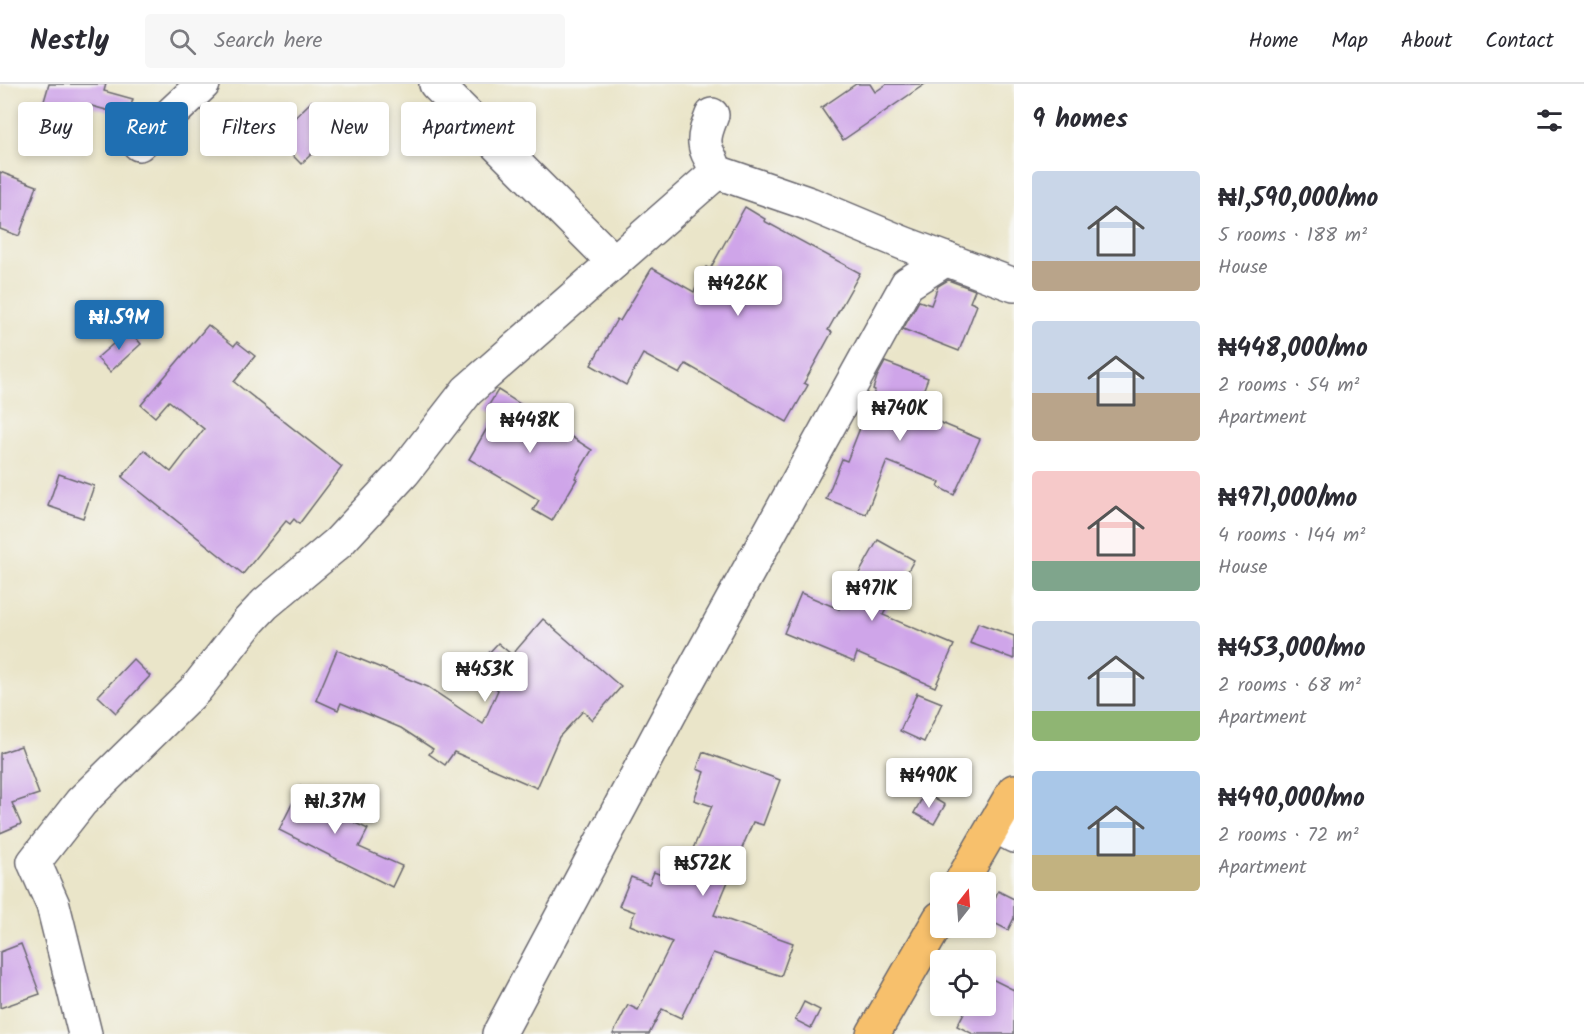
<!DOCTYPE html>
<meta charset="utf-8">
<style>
body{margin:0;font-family:Kalam,sans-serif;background:#f7f7f7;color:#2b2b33;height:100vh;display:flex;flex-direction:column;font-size:22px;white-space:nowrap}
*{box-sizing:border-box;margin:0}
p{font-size:20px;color:#7c7c81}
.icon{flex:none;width:33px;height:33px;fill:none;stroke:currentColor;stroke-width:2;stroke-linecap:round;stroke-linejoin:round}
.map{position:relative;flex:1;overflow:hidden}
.side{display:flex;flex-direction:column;background:#fff;width:570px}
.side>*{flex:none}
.guide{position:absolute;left:18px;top:18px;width:570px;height:54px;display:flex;gap:12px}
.needle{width:39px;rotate:17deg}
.fabs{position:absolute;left:930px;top:788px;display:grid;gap:12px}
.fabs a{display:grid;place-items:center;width:66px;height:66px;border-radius:6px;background:#fff;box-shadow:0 3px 9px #0003;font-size:30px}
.price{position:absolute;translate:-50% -51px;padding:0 14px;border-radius:6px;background:#fff;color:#222;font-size:20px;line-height:39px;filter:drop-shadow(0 2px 3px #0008)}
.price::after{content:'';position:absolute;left:50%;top:36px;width:18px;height:14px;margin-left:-9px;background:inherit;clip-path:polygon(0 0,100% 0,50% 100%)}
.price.on{background:#1f6fb2;color:#fff}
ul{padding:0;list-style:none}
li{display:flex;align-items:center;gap:18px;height:150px;padding:0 18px}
li span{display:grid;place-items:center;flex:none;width:168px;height:120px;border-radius:6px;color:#555}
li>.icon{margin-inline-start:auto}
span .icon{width:72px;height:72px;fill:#fffc;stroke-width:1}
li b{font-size:26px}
h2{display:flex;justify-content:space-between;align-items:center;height:72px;padding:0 18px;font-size:26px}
.tag{padding:0 21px;border-radius:6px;background:#fff;box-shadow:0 3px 9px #0003;font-size:21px;line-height:54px}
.tag.on{background:#1f6fb2;color:#fff}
header{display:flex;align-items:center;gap:36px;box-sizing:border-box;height:84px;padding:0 30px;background:#fff;border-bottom:2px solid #e1e1e2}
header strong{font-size:28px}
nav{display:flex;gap:33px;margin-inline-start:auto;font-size:21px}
.search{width:420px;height:54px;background:#f7f7f7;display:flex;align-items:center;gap:15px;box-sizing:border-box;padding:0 21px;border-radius:6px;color:#7c7c81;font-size:22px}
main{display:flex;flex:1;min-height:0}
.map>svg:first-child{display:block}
.building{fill:#cfa5e9}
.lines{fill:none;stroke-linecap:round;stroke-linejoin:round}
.minor-casing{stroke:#68666d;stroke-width:36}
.major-casing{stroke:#68666d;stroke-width:36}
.minor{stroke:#fff;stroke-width:33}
.major{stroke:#f7c06c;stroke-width:33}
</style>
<header>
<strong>Nestly</strong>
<div class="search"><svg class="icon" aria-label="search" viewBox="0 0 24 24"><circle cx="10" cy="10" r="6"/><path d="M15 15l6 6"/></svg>Search here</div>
<nav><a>Home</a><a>Map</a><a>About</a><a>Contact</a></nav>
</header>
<main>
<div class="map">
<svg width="1014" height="950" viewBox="0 0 1014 950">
<rect width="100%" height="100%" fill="#f6f6f2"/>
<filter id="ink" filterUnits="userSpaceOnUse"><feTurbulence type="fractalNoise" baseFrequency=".0167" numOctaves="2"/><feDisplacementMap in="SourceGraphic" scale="12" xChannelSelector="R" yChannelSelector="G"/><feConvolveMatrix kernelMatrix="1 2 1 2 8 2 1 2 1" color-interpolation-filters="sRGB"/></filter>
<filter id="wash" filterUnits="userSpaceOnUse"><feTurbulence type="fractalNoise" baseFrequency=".008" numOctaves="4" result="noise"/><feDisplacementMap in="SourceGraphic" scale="24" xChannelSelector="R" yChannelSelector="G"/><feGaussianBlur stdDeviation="1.35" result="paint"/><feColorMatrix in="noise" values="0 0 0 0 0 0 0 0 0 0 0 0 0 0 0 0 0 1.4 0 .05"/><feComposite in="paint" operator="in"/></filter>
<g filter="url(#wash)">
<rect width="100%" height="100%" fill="#eae5c9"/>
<g id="blocks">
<g class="building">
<polygon points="49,0 106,0 104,7 133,15 128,32 88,21 79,53 37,41"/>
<polygon points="856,0 870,0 875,8 887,0 925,0 843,56 821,24"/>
<polygon points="312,17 341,46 324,64 321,61 301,80 275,53"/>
<polygon points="0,88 37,102 19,152 0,145"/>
<polygon points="745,123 765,135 764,137 860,189 828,246 832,248 804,299 808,301 787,338 686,280 680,290 643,270 626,301 591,281 617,235 620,237 652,184 694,208 706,183 710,185"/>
<polygon points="948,196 975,206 970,218 977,221 959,267 903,245 919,217 931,221 938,202"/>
<polygon points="208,241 234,262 237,258 255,272 234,298 342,383 299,440 294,435 290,440 286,437 243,490 122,393 144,366 171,388 204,345 169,317 155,333 141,321"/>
<polygon points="129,246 141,260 110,288 97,274"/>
<polygon points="885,278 928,294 916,326 935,333 934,336 980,355 954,411 938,403 940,398 887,377 866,430 826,415 842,375 847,377 875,306 873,305 877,293"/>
<polygon points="498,306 592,366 575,394 577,395 552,437 533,426 539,416 469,375 496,329 487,324"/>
<polygon points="59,390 94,402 83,434 48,422"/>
<polygon points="878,456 914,476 883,531 954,561 935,603 857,569 854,578 784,549 801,509 839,525"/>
<polygon points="543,535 621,603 592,636 583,627 559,653 537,704 454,668 445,681 429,670 433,665 401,644 341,619 338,626 316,616 337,566 428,603 483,640 498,606 474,585 498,559 512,571"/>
<polygon points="978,539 1014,552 1014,575 970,559"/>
<polygon points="133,575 150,592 116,629 98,612"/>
<polygon points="917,609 942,619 924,658 900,647"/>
<polygon points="21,662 39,710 12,719 21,740 0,749 0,669"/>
<polygon points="703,668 780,696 763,741 753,738 714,831 793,859 781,892 713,869 681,934 662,925 649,950 613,950 628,921 638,926 672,858 630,841 635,828 619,822 631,793 649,800 654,788 678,798 712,722 694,716 704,688 697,685"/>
<polygon points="301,702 359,732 355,739 368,745 359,763 402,782 392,803 279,746"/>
<polygon points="925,709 945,721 934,740 914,729"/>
<polygon points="998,807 1014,815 1014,834 1008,846 986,835"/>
<polygon points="21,860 40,910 0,924 0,868"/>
<polygon points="986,892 1014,906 1014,950 973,950 957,942 968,921 986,921"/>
<polygon points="804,918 820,926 811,944 795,936"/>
</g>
</g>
</g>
<g filter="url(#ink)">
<use href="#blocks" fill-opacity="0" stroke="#68666d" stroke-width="1.5"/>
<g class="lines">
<g class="minor-casing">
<g id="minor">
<polyline points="436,0 614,178"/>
<polyline points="139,60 203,0"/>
<polyline points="714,87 810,120 903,159 1014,201"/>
<polyline points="994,741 1014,752"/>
<path d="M85 950 53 821 34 778 81 718 196 605 249 537 265 520 338 459 404 388 467 307 710 94C719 76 706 75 705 59 704 50 709 39 712 31"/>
<polyline points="499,950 675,620 907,200 946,175"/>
</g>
</g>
<g class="major-casing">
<g id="major">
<polyline points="961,798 1014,707"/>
<polyline points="873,950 940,834"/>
</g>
</g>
<use href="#minor" class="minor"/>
<use href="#major" class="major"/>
</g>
</g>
</svg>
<div class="fabs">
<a><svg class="needle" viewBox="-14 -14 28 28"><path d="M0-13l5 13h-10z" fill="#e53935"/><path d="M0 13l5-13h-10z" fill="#7c7c81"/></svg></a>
<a><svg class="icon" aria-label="locate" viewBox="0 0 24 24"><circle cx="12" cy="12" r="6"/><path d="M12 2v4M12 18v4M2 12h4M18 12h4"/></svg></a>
</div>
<b class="price" style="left:738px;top:233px">₦426K</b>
<b class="price on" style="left:119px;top:267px">₦1.59M</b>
<b class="price" style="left:900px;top:358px">₦740K</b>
<b class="price" style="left:530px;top:370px">₦448K</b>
<b class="price" style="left:872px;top:538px">₦971K</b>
<b class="price" style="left:485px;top:619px">₦453K</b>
<b class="price" style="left:929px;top:725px">₦490K</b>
<b class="price" style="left:335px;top:751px">₦1.37M</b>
<b class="price" style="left:703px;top:813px">₦572K</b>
<div class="guide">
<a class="tag">Buy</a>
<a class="tag on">Rent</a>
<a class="tag">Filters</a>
<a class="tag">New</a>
<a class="tag">Apartment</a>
</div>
</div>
<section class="side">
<h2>9 homes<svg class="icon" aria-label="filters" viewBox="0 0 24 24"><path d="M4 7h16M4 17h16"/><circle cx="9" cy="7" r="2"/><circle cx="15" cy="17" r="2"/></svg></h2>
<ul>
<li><span style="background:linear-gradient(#c9d6e8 75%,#b9a48a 0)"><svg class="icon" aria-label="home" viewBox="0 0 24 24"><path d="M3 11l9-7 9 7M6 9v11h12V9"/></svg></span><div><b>₦1,590,000/mo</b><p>5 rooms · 188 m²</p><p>House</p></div></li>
<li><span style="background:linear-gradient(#c9d6e8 60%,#b9a48a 0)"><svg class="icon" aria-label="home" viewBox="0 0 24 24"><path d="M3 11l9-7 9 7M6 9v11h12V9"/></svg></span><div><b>₦448,000/mo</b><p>2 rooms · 54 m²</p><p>Apartment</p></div></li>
<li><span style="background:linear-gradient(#f6c9c9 75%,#7fa58c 0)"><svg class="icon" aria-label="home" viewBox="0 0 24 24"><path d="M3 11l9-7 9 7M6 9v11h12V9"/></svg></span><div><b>₦971,000/mo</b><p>4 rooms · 144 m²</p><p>House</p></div></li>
<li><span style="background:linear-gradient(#c9d6e8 75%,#8fb573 0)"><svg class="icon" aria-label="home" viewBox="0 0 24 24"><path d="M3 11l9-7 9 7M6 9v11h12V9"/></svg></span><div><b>₦453,000/mo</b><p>2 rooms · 68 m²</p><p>Apartment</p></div></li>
<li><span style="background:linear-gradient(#a9c7e8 70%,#c2b280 0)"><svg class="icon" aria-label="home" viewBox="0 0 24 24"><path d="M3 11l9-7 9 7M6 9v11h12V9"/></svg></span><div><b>₦490,000/mo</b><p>2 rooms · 72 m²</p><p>Apartment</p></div></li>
</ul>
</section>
</main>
